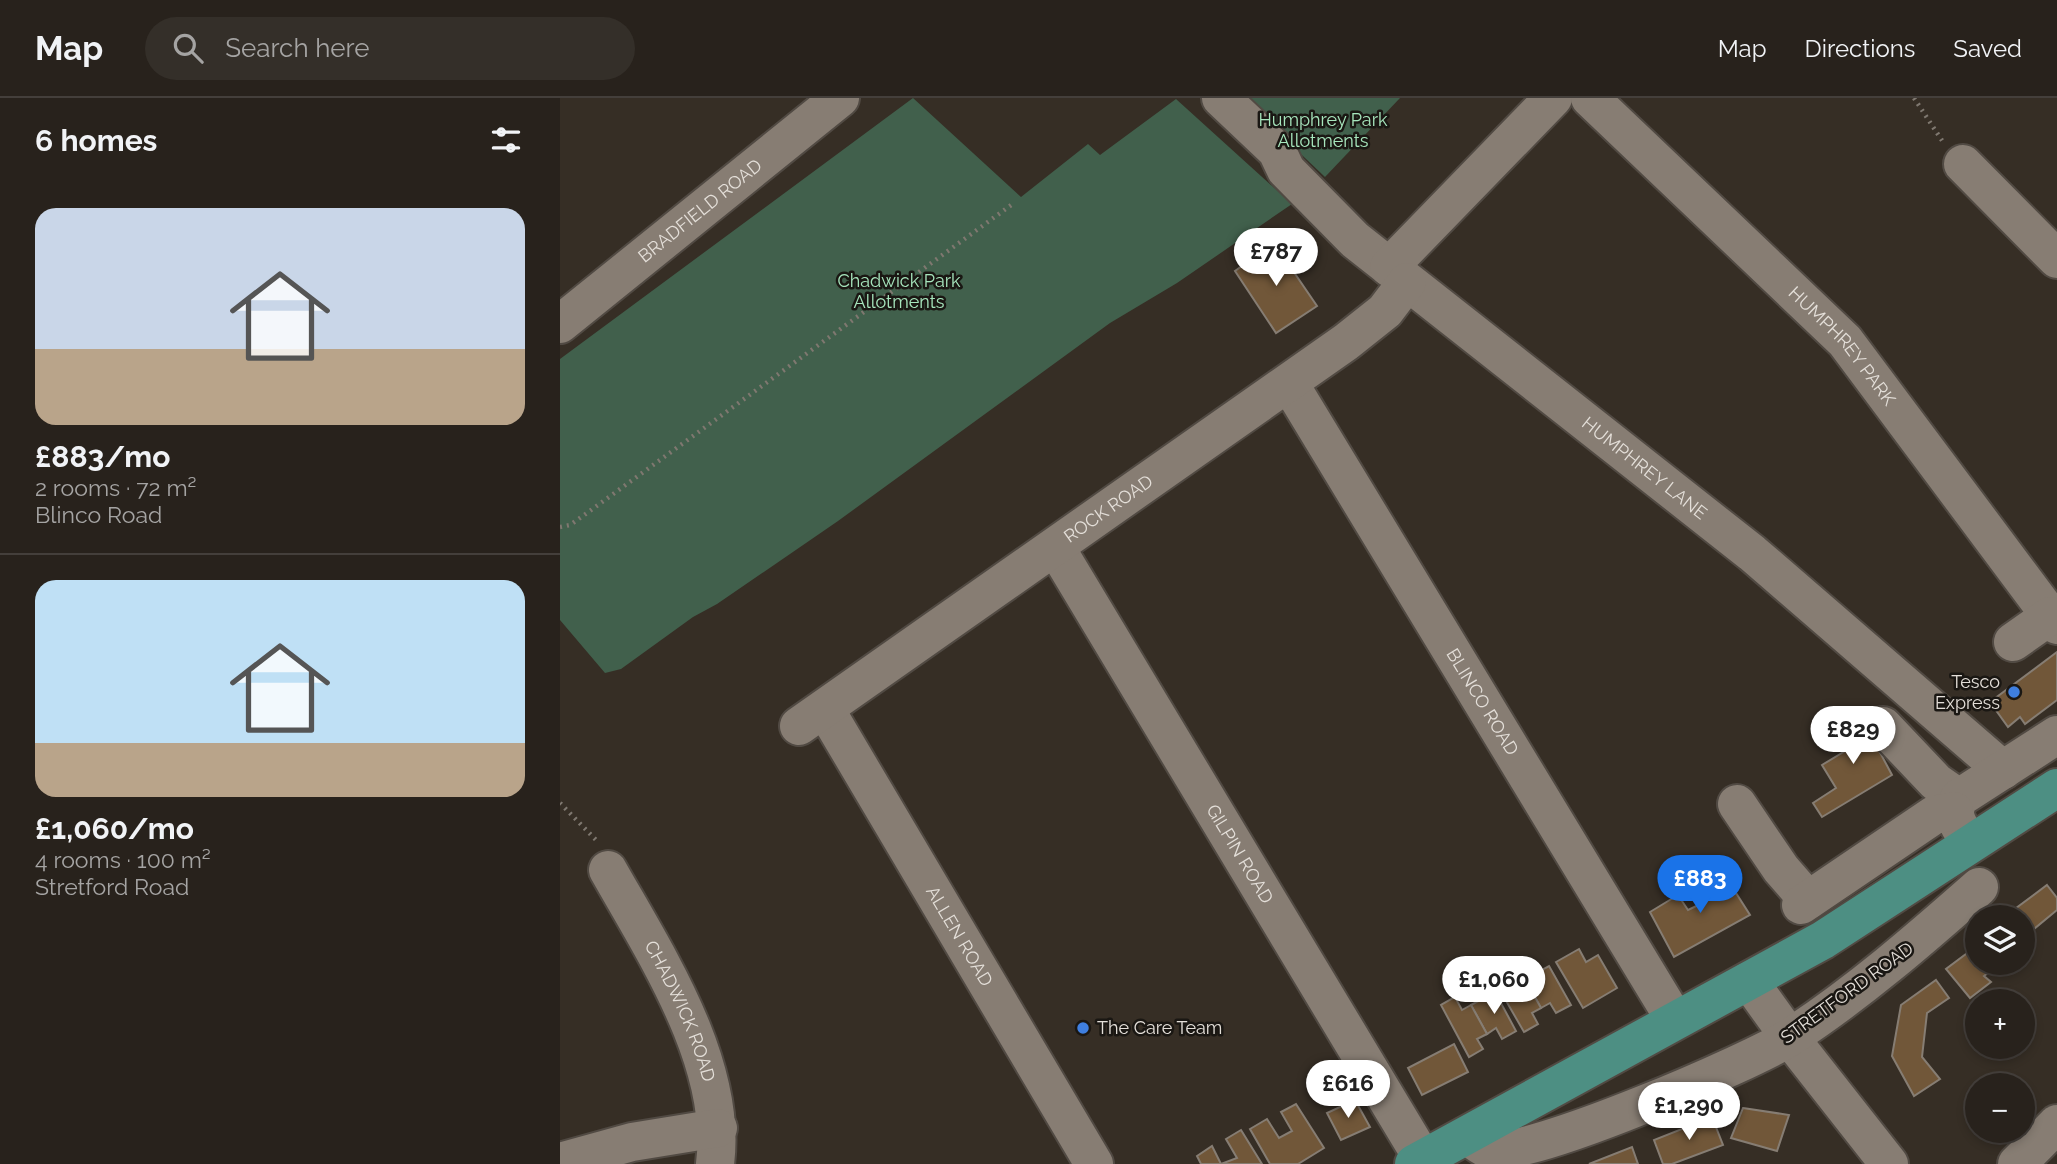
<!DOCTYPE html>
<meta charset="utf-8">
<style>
body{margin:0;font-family:Raleway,sans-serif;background:#342f29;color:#f1f3f6;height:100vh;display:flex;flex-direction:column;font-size:26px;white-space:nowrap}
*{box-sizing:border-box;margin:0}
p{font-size:23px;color:#a5a4a3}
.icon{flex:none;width:38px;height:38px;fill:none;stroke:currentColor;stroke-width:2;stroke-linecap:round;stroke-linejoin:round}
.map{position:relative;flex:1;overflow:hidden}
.drawer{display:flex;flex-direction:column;background:#28221c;width:560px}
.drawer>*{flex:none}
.controls{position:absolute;left:1405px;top:807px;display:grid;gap:14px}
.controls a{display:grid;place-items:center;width:70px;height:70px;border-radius:50%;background:#28221c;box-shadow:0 4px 10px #0003,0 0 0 2px #443f3b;font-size:35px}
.price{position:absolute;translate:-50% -60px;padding:0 16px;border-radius:24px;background:#fff;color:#222;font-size:23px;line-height:46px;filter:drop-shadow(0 2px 4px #0008)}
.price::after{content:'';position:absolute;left:50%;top:42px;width:21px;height:16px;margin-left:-10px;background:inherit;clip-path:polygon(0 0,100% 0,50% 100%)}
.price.on{background:#1a73e8;color:#fff}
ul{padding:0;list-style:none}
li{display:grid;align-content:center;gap:14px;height:371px;padding:0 35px}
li+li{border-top:2px solid #443f3b}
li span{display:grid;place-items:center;height:217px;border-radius:21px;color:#555}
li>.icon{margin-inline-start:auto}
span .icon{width:126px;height:126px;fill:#fffc;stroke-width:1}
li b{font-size:30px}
h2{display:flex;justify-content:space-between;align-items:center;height:84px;padding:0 35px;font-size:30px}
header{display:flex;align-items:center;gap:42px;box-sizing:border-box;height:98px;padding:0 35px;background:#28221c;border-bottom:2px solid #443f3b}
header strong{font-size:33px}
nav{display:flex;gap:38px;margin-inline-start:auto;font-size:24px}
.search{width:490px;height:63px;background:#342f29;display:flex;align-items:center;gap:18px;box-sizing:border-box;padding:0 24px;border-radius:38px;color:#a5a4a3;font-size:26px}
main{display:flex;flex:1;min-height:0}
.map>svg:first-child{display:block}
.green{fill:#41604c}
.building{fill:#715739;stroke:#867d73;stroke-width:2}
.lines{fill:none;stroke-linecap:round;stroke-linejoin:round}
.minor-casing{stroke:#514a43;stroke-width:42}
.major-casing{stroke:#514a43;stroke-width:42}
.path{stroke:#7f7870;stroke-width:4.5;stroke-dasharray:2 5;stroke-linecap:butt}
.minor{stroke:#877d73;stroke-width:38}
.major{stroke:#4d8f83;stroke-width:38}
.shop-dot{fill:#3f7fe0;stroke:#1a1713;stroke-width:2.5}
.labels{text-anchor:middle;stroke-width:5;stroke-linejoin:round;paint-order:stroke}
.park-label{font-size:18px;fill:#a7e6bd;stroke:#1a1713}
.street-label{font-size:18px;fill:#e4dfd9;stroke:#1a1713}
.poi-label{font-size:18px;fill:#e4dfd9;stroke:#1a1713;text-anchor:end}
</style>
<header>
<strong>Map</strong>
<div class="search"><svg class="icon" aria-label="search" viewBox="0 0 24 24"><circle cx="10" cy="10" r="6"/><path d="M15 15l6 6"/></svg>Search here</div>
<nav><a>Map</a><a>Directions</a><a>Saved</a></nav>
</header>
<main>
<section class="drawer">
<h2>6 homes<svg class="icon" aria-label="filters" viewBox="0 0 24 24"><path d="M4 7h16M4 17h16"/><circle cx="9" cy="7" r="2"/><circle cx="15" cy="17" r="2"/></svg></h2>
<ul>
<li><span style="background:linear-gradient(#c9d6e8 65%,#b9a48a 0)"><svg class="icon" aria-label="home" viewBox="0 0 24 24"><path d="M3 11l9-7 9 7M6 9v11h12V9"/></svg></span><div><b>£883/mo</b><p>2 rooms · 72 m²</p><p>Blinco Road</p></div></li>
<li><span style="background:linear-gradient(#bfe0f5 75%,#b9a48a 0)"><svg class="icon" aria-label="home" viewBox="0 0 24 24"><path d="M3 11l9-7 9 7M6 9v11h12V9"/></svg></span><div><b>£1,060/mo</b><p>4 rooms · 100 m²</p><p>Stretford Road</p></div></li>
</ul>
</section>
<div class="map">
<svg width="1497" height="1066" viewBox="0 0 1497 1066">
<rect width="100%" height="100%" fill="#362e25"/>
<g class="green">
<polygon points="353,0 461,99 528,46 540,57 616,1 732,106 617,185 550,225 278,423 157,506 133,519 61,571 45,575 0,522 0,261"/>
<polygon points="682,0 840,0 765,79"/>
</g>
<g class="building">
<polygon points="714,145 757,208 716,235 675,173"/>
<polygon points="1497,554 1497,602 1465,626 1460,619 1448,629 1430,604"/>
<polygon points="1299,615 1332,677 1262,719 1253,705 1276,690 1262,667 1290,650 1275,627"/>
<polygon points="1162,773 1190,817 1114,859 1090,814 1118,797 1128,812 1145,804 1134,788"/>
<polygon points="1487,787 1497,800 1497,812 1463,840 1463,819 1444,819"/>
<polygon points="1418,847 1418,864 1442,864 1424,878 1431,884 1410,900 1386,871"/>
<polygon points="1019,851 1026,864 1038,857 1057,890 1023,910 996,864"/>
<polygon points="989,868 1011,907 996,915 990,905 981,910 965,881"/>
<polygon points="965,881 981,910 972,915 978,926 964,934 941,894"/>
<polygon points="1376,882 1389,900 1367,915 1362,959 1380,981 1354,998 1332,958 1341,907"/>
<polygon points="935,894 956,933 942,941 936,930 927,936 911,907"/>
<polygon points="895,899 902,912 911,907 927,936 917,941 923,951 909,959 881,907"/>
<polygon points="894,946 908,974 862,997 848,970"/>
<polygon points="795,1002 810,1029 781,1042 767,1015"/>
<polygon points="736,1006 764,1050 738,1066 710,1066 690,1031 707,1021 719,1040 732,1033 721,1014"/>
<polygon points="1183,1010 1229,1017 1217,1053 1171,1040"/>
<polygon points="1152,1019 1163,1047 1112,1066 1103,1066 1094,1042"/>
<polygon points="681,1032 702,1066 661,1066 677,1060 666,1041"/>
<polygon points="652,1048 661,1066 641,1066 637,1058"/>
<polygon points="1072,1049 1078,1066 1029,1066"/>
</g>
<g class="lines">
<g class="minor-casing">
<g id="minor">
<path id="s1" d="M661 0 717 53 726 72 795 142 1192 455 1443 672"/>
<path id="s2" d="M1030 0 1285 243 1497 527"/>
<polyline points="1403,66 1497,161"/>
<polyline points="829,169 993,0"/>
<path id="s3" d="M0 226 280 0"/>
<path id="s4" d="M729 285 1115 922"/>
<path id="s5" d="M496 450 863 1061"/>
<polyline points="1453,544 1490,518"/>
<path id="s6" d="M265 611 534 1066"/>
<path id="s7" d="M239 628 786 244 825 213 847 184"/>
<polyline points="1323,628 1376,684 1399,700"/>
<polyline points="1177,706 1221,771 1248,802"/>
<path d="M1403 734C1395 722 1392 714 1399 700L1497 637"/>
<path id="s8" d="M48 772C96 857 168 966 155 1066"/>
<polyline points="1241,807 1374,717 1394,713"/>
<polyline points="1189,883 1230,940 1329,1066"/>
<path d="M907 1038C914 1042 923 1050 930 1052 967 1061 1194 963 1232 938 1299 894 1359 842 1419 789"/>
<polyline points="0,1064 72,1044 158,1030"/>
<polyline points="1457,1066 1497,1026"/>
</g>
</g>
<g class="major-casing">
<polyline id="major" points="854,1066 1263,842 1497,690"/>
</g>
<g class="path">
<polyline points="1354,0 1383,44"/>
<polyline points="0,429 10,427 27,415 454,105"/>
<polyline points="0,705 38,744"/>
</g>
<use href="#minor" class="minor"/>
<use href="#major" class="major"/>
</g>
<g class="shop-dot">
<circle cx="1454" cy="594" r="7"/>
<circle cx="523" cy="930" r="7"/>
</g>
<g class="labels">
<g class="park-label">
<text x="763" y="28">Humphrey Park<tspan x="763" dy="21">Allotments</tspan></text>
<text x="339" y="189">Chadwick Park<tspan x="339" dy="21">Allotments</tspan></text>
</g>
<g class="street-label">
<text dy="6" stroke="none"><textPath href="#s3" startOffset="180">BRADFIELD ROAD</textPath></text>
<text dy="6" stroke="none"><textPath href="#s2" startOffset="354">HUMPHREY PARK</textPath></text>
<text dy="6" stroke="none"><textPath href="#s1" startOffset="565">HUMPHREY LANE</textPath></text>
<text dy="6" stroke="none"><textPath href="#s7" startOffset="378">ROCK ROAD</textPath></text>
<text dy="6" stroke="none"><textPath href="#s4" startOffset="373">BLINCO ROAD</textPath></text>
<text dy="6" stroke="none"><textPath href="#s5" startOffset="357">GILPIN ROAD</textPath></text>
<text dy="6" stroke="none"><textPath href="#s6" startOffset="264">ALLEN ROAD</textPath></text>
<text transform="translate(1287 895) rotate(-36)" y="6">STRETFORD ROAD</text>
<text dy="6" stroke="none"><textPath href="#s8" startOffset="159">CHADWICK ROAD</textPath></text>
</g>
<g class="poi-label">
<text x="1440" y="590">Tesco<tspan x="1440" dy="21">Express</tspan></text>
<text x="537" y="936" text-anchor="start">The Care Team</text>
</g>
</g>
</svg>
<div class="controls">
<a><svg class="icon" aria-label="layers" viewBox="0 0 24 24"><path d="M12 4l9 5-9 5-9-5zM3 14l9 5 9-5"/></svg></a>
<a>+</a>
<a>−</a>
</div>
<b class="price" style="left:716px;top:190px">£787</b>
<b class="price" style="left:1293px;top:668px">£829</b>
<b class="price on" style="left:1140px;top:817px">£883</b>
<b class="price" style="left:934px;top:918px">£1,060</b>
<b class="price" style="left:788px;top:1022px">£616</b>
<b class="price" style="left:1129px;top:1044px">£1,290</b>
</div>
</main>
